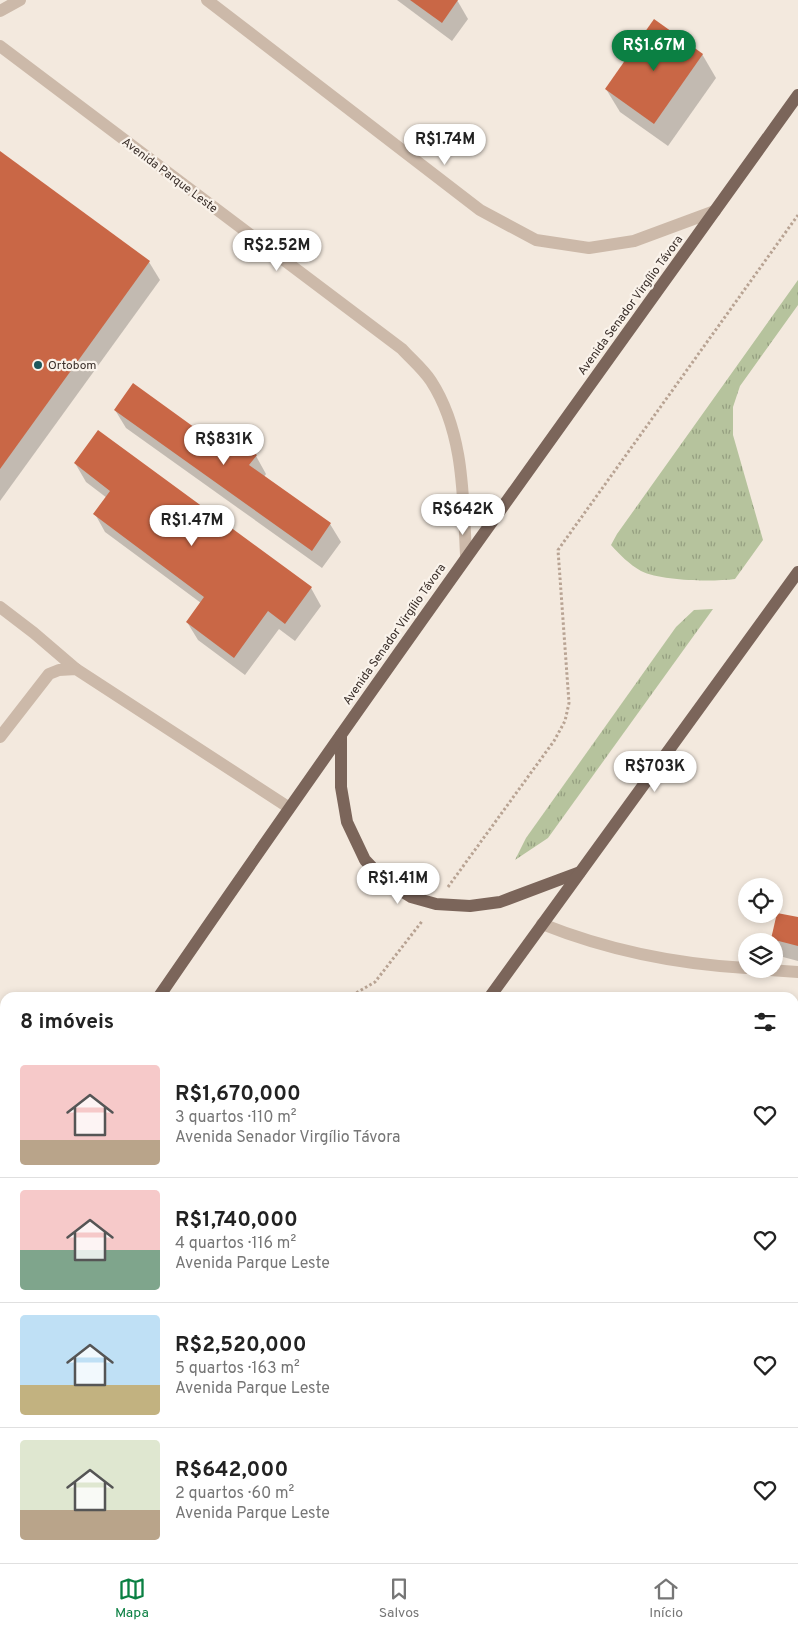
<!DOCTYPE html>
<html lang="pt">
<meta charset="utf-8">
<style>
body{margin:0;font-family:Overpass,sans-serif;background:#f2f2f2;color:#222;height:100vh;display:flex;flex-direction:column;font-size:19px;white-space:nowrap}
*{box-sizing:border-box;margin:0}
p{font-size:16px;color:#767676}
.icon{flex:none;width:28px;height:28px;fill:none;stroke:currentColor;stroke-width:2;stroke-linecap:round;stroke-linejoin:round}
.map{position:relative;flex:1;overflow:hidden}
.drawer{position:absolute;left:0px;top:992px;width:799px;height:571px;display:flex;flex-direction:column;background:#fff;border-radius:15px 15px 0 0;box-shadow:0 2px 8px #0003}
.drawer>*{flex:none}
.buttons{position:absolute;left:738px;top:878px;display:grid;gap:10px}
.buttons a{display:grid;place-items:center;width:45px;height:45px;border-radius:50%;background:#fff;box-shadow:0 2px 8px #0003;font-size:25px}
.price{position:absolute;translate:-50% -42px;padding:0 11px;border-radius:18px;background:#fff;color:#222;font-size:16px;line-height:32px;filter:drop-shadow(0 1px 2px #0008)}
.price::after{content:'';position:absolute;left:50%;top:30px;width:15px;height:11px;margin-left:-8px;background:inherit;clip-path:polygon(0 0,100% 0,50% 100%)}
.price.on{background:#0b8043;color:#fff}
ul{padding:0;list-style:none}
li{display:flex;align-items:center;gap:15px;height:125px;padding:0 20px}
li+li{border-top:1px solid #e0e0e0}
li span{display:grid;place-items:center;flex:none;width:140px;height:100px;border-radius:5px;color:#555}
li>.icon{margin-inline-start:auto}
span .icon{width:60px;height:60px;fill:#fffc;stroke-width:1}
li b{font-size:21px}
h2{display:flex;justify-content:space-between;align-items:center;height:60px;padding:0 20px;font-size:21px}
.dock{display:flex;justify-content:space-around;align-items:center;height:70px;border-top:1px solid #e0e0e0;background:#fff;font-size:14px;color:#767676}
.dock a{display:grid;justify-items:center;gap:2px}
.dock .on{color:#0b8043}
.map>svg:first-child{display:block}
.grass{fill:url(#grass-tufts)}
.shadow{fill:#0003}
.building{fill:#c96746}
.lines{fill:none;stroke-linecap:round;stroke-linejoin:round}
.path{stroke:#b8a393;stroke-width:3;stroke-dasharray:2.5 2.5;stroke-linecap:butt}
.minor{stroke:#ccb9a9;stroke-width:12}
.major{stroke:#7b655a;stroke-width:12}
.poi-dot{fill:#1d575c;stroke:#faf3eb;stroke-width:2}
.labels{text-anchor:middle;stroke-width:4.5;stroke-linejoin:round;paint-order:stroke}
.street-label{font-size:12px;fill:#392e29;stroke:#faf3eb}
.poi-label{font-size:12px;fill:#392e29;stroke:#faf3eb;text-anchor:start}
</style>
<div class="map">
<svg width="798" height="1563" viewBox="0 0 798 1563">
<defs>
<pattern id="grass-tufts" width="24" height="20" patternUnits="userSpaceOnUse" patternTransform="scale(1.25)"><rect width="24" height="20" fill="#b6c39d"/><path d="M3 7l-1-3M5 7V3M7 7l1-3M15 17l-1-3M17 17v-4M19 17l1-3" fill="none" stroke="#959f80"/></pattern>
</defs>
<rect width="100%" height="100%" fill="#f3e9de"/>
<g class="grass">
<path d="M798 280V305L740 386 733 407V435L763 540 735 579C711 582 662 581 641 571 629 564 620 555 611 545L617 534Z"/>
<polygon points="713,609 548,838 515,860 526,838 676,627 694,610"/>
</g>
<g class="shadow">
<polygon points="397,0 457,0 468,19 452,41"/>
<polygon points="702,54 716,78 668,146 620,112 606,89"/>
<polygon points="0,153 149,262 160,280 0,501"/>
<polygon points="115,410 256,456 266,474 264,477 330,524 341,542 322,568 126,428"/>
<polygon points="75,463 311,588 321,606 295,641 279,629 245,675 198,640 187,622 201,603 105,532 95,514 107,498 86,482"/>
<polygon points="798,919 798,961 783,957 772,939"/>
<polygon points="798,1009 798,1092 794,1092 794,1010"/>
<polygon points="226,1559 664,1559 661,1563 223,1563"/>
</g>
<g class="building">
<polygon points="410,0 458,0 442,23"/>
<polygon points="654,19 703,54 654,124 605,89"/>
<polygon points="0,151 150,261 0,469"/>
<polygon points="133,383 209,438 217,427 257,455 249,465 331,523 312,551 114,410"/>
<polygon points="98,430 312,587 285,624 268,611 234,658 186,622 204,597 93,514 110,491 74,463"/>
<polygon points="777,913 798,917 798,946 771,939"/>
<polygon points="798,1008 798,1071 794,1072 794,1009"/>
<polygon points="224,1559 634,1559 631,1563 221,1563"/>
</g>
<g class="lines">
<g class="path">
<polyline points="448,887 554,741 565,721 569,703 558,550 798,215"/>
<polyline points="332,998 356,993 375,982 423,920"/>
<polyline points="0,1309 5,1302"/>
</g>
<g class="minor">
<polyline points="207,0 480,210 536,240 589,248 634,241 715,211"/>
<polyline points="0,11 20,0"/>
<path d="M0 46 402 349C411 359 423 369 431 381 464 432 463 496 466 555"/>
<polyline points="0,607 34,633 76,669"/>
<polyline points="0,737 49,674 59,670 76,669 288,807"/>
<path d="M542 924C607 950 676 964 746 968"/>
<polyline points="755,969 798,972"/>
<polyline points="130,1559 137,1563"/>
<polyline points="170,1559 176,1563"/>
</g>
<g class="major">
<polyline points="341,735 341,787 347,822 365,860 385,881 411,897 436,904 470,906 500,902 580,872"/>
<path d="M158 998C367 693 583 395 798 95"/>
<polyline points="489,998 798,572"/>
<polyline points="0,1227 5,1220"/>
<polyline points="81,1563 84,1559"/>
</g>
</g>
<circle class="poi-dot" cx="38" cy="365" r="5"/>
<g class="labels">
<g class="street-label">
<text transform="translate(170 175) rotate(37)" y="4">Avenida Parque Leste</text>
<text transform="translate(630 305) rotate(-54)" y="4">Avenida Senador Virgílio Távora</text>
<text transform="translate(394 634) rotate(-55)" y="4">Avenida Senador Virgílio Távora</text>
</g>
<g class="poi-label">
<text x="48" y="369">Ortobom</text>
</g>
</g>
</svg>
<div class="buttons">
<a><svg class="icon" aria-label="locate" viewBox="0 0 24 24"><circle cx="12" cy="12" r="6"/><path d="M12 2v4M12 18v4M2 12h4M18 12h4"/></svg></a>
<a><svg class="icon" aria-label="layers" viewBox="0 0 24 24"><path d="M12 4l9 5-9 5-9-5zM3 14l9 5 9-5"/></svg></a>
</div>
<b class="price on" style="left:654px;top:72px">R$1.67M</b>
<b class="price" style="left:445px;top:166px">R$1.74M</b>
<b class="price" style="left:277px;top:272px">R$2.52M</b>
<b class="price" style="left:224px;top:466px">R$831K</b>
<b class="price" style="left:463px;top:536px">R$642K</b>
<b class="price" style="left:192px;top:547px">R$1.47M</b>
<b class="price" style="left:655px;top:793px">R$703K</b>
<b class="price" style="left:398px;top:905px">R$1.41M</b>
<section class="drawer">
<h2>8 imóveis<svg class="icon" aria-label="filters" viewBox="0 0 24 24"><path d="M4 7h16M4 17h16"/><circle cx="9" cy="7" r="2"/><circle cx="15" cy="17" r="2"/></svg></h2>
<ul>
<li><span style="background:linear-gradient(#f6c9c9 75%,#b9a48a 0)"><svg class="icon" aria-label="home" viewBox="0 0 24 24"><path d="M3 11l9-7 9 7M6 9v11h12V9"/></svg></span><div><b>R$1,670,000</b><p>3 quartos · 110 m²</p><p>Avenida Senador Virgílio Távora</p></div><svg class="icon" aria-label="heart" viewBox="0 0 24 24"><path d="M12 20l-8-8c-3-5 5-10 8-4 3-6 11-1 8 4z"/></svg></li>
<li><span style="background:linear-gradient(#f6c9c9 60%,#7fa58c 0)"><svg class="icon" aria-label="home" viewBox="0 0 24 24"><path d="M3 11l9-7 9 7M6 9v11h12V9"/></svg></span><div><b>R$1,740,000</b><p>4 quartos · 116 m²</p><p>Avenida Parque Leste</p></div><svg class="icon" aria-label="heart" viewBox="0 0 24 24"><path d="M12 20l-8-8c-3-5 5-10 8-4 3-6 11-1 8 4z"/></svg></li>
<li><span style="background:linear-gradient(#bfe0f5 70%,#c2b280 0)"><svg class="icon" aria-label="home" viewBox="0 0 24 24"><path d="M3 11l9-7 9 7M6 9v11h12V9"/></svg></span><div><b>R$2,520,000</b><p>5 quartos · 163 m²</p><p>Avenida Parque Leste</p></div><svg class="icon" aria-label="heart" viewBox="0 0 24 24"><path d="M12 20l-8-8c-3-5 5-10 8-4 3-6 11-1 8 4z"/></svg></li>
<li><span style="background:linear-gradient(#dfe7d0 70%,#b9a48a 0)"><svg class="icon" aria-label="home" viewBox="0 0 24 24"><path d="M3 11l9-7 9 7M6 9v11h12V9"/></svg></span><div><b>R$642,000</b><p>2 quartos · 60 m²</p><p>Avenida Parque Leste</p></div><svg class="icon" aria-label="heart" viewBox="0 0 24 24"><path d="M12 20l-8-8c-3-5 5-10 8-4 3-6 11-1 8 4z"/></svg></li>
</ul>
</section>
</div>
<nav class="dock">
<a class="on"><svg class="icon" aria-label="map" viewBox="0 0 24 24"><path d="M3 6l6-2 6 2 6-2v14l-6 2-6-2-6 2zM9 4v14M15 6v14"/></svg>Mapa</a>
<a><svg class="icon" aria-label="saved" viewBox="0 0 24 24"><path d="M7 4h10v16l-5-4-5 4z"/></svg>Salvos</a>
<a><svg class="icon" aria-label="home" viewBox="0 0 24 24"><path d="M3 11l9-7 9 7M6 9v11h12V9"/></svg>Início</a>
</nav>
